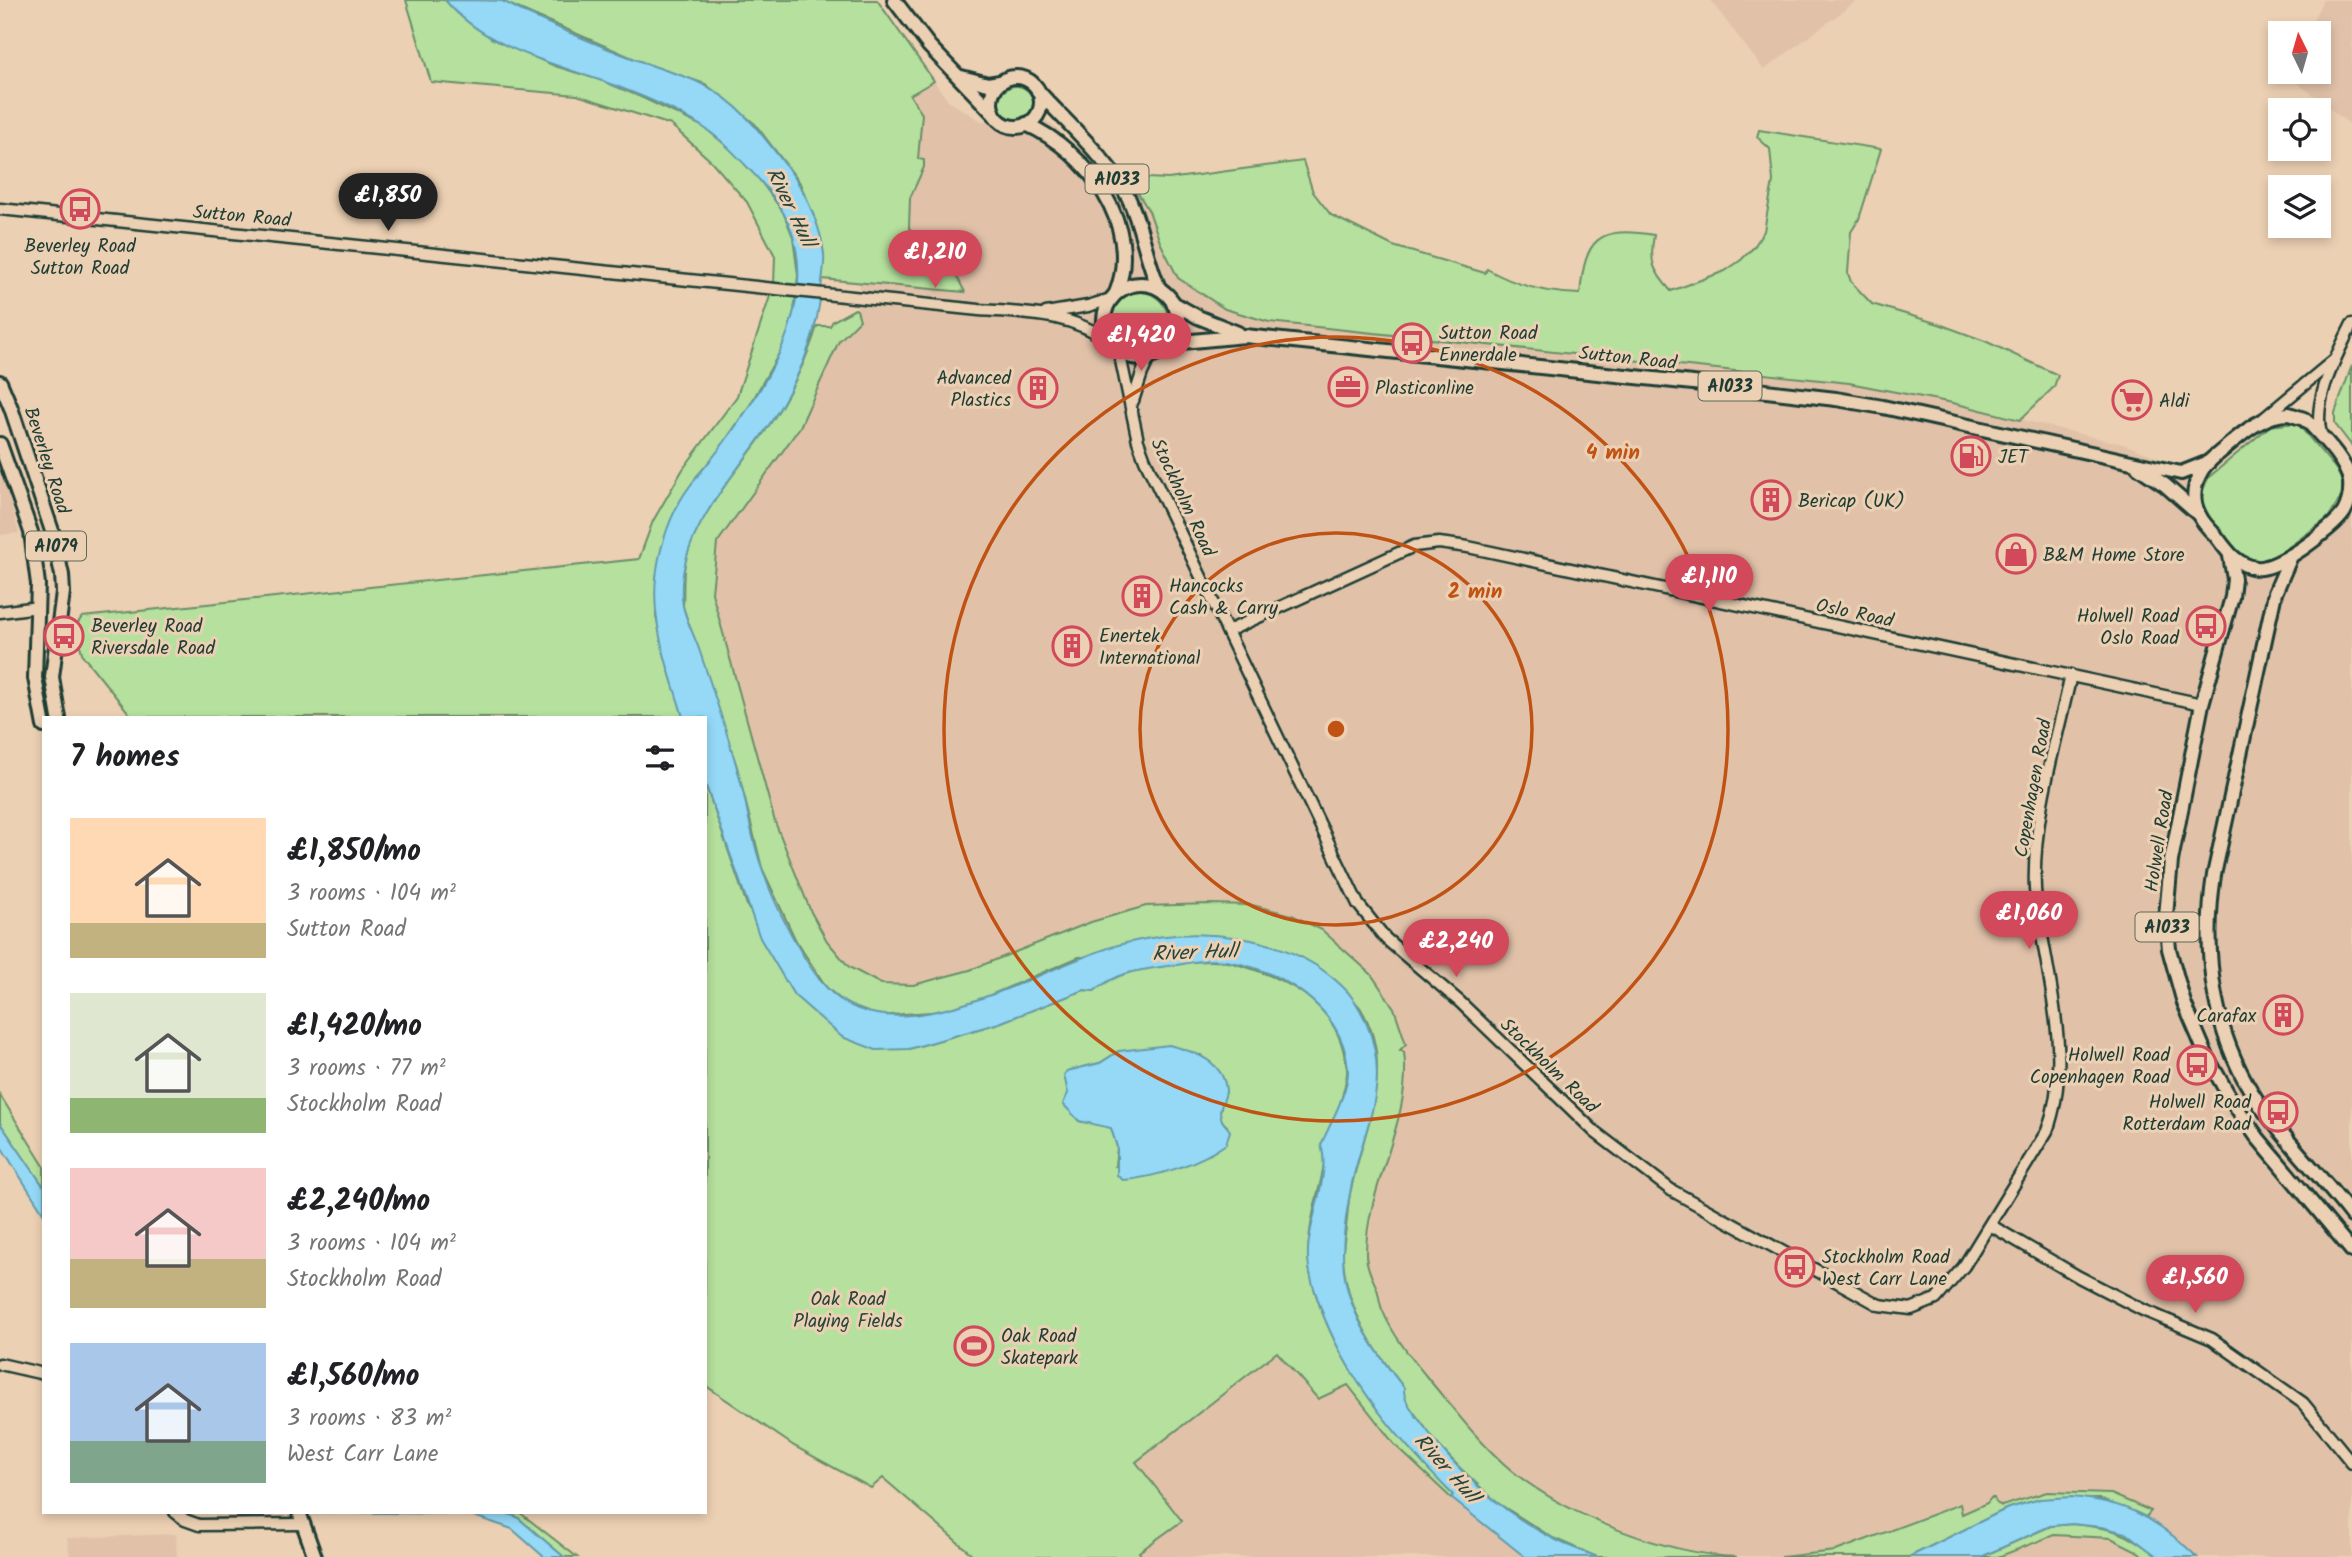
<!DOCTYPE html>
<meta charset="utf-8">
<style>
body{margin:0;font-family:Kalam,sans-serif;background:#f2f2f2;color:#202124;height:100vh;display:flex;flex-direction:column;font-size:26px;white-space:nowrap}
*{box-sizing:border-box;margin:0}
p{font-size:23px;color:#757577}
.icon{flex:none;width:38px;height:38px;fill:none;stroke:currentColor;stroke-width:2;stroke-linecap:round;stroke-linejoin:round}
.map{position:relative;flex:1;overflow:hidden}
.drawer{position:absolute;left:42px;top:716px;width:665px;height:798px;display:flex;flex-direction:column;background:#fff;border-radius:0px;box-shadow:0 4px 10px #0003}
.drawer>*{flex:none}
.needle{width:46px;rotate:355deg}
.buttons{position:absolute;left:2268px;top:21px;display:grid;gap:14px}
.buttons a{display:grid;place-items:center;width:63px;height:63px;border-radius:0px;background:#fff;box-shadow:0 4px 10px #0003;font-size:35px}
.price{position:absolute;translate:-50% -60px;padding:0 16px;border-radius:24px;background:#d1495b;color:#fff;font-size:23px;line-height:46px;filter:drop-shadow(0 2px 4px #0008)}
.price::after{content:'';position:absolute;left:50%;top:42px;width:21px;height:16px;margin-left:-10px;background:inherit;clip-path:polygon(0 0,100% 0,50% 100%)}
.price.selected{background:#222;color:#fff}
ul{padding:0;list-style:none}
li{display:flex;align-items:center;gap:21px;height:175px;padding:0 28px}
li span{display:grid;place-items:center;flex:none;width:196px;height:140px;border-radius:0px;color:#555}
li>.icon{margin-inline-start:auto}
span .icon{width:84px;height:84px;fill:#fffc;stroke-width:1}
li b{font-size:30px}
h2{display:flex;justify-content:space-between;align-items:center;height:84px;padding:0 28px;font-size:30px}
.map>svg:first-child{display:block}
.built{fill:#e1c2a9}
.green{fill:#b5e09d;stroke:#6a8e68;stroke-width:2;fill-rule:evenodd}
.water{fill:#95d9f7;stroke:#669ba9;stroke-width:2}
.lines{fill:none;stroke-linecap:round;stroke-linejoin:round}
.tertiary-casing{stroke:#1f3d34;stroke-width:15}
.primary-casing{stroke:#1f3d34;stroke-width:18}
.trunk-casing{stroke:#1f3d34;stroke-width:18}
.tertiary{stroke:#ecd0b3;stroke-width:10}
.primary{stroke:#ecd0b3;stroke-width:12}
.trunk{stroke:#ecd0b3;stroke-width:12}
.ring{fill:none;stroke:#c05314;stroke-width:3.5}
.labels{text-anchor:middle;stroke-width:6;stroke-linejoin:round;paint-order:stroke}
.shield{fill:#ecd0b3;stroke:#5c695a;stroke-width:2}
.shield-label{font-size:18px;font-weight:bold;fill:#1f3d34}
.street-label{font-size:19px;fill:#1f3d34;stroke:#ecd0b3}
.poi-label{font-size:19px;fill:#1f3d34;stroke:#ecd0b3;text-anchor:start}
.park-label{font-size:19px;fill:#264539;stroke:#ecd0b3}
.water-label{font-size:21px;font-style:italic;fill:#25453e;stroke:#ecd0b3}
.centre{fill:#c05314;stroke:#ecd0b3;stroke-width:3.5}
.ring-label{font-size:21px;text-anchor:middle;font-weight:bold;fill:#c05314;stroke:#ecd0b3;stroke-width:6;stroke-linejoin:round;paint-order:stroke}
</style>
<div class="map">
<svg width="2352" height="1557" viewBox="0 0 2352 1557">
<rect width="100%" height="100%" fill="#ecd0b3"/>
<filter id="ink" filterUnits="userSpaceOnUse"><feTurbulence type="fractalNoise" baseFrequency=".0143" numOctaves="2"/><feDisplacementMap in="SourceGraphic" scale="14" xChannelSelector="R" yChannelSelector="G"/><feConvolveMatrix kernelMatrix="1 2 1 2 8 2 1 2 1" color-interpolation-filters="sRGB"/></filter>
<g filter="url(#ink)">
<g class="built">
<polygon points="1710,0 1858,0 1764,70"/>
<polygon points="2323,0 2352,0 2352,126 2284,72 2319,72 2319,33 2306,33"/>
<polygon points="934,81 948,101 983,122 1001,112 1011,120 1021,119 1032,111 1055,127 1107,177 1128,177 1149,211 1160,242 1178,278 1225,309 1270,322 1849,383 1953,403 2126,445 2209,477 2203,489 2202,499 2206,513 2336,508 2342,495 2352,497 2352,1557 2197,1557 2179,1540 2146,1517 2150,1511 2047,1492 2002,1506 1996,1503 1988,1503 1962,1514 1959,1504 1836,1551 1799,1556 1720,1556 1664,1546 1644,1539 1551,1499 1511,1470 1468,1427 1397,1338 1382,1309 1375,1283 1370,1278 1366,1255 1375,1195 1404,1094 1407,1072 1399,1050 1394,1008 1384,990 1371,974 1322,930 1252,905 1208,904 1146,906 1091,922 970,970 913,985 881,984 849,967 827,941 811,912 775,822 712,593 717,543 800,427 839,341 860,320 857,310 860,283 964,292 908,228 910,198 924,167 924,160 918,160 922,114 910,95"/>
<polygon points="0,465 19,533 0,535"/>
<polygon points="1277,1351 1317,1399 1348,1385 1410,1461 1451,1498 1525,1557 1142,1557 1138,1552 1182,1521 1136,1462"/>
<polygon points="176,1534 177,1557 70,1557 67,1538"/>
<polygon points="2054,1535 2111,1538 2136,1550 2143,1557 1998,1557"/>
</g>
<g class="green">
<polygon points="406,0 445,0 492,39 555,66 603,81 643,98 704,127 734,152 759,179 783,212 793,237 798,275 794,311 786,341 750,405 716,454 696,477 662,547 656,578 656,616 683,717 132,717 83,656 79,642 63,644 82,617 639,559 653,521 683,469 737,396 774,284 775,256 747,202 712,162 671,125 577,95 431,82"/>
<polygon points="499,0 877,0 934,81 910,95 922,114 918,159 924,160 924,167 910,198 909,228 956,275 965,292 822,279 824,254 818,231 800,183 755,124 705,84 644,63"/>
<circle cx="1016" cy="103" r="17"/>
<path d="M1759 130 1881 149 1859 219 1851 232 1848 273 1851 282 1872 304 1939 324 1985 341 2058 375 2054 387 2020 420 1953 403 1849 383 1269 322 1225 309 1178 278 1160 242 1149 211 1128 177 1168 179 1303 161 1313 192 1331 215 1393 246 1485 273 1487 269C1516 286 1547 293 1580 294 1585 238 1598 226 1654 235 1649 262 1653 271 1671 291L1725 271 1741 260 1754 247 1764 231 1773 181 1770 149 1757 137Z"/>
<circle cx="1140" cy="320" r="28"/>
<path d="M855 309 857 310 860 320 839 341 800 427 717 543 712 593 775 822 811 912 827 941 849 967 881 984 913 985 970 970 1091 922 1146 906 1208 904 1252 905 1292 915 1322 930 1371 974 1394 1008 1406 1044 1400 1050 1404 1052C1413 1120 1366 1185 1366 1254 1366 1266 1371 1275 1375 1284 1379 1291 1379 1302 1382 1309 1392 1334 1409 1355 1426 1376 1453 1408 1479 1443 1511 1470 1567 1516 1665 1554 1737 1557H1597L1553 1538 1496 1502 1459 1467 1438 1445 1407 1403 1403 1395 1404 1388C1374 1350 1346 1309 1343 1259 1342 1249 1345 1237 1346 1227 1348 1213 1348 1198 1352 1185 1365 1126 1396 1067 1361 1009 1353 996 1314 968 1300 956L1079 957 974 1002 944 1011 878 1016 846 1004 827 988 796 941 762 868 737 767 683 607C684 591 682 573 686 558 700 509 740 469 768 427 788 398 807 360 817 326H830L833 321Z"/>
<polygon points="2352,365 2352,446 2335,424 2335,413"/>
<path d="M2297 423 2336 469 2342 481V495L2328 518 2270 561C2263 563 2256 564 2248 561 2234 554 2204 514 2202 498 2202 490 2205 484 2209 477L2270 426Z"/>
<path d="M705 783 748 908 842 1037 876 1049H909L999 1023 1084 990 1094 991C1099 987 1105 981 1111 978 1135 967 1210 956 1236 964 1283 977 1332 1000 1344 1053 1345 1060 1348 1067 1347 1074 1344 1096 1335 1119 1329 1140 1324 1158 1323 1175 1318 1192 1311 1221 1304 1252 1312 1281 1335 1367 1393 1434 1454 1496L1451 1498 1395 1445 1348 1385 1318 1399 1277 1352 1136 1462 1182 1521 1139 1552 1142 1557H975L883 1478 871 1488 794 1446 709 1388 705 1384ZM1119 1051 1201 1055 1226 1092C1221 1104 1215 1117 1227 1126L1211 1154 1193 1160 1115 1166 1117 1147 1111 1127 1079 1121 1065 1099 1068 1093 1067 1071 1100 1063Z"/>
<polygon points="0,1095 44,1166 44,1187 0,1123"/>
<polygon points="2047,1492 2111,1494 2151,1511 2146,1517 2099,1499 2040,1499 2006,1509 1909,1557 1781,1557 1836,1551 1960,1504 1962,1514 1987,1503 1991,1498 1994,1498 1996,1503 2002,1506"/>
<polygon points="503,1512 519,1512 577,1557 564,1557 517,1517"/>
<path d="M2072 1524C2112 1528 2127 1531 2158 1557H2143L2135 1550 2111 1538 2054 1535 1998 1557H1981L2051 1526Z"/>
</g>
<g class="water">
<path d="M445 0C462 0 485 0 502 1 512 5 522 12 532 16 574 35 616 53 659 68 673 73 689 77 702 84 740 102 765 138 790 171 805 191 822 229 824 255 825 265 822 278 821 289 818 331 803 369 781 406 747 466 671 531 683 606 686 620 694 635 699 649 712 688 726 728 737 768 747 801 750 836 762 868 773 902 803 963 827 988 898 1064 1046 962 1126 943 1197 925 1286 933 1341 985 1352 995 1360 1008 1366 1022 1393 1084 1363 1128 1351 1188 1347 1209 1343 1234 1343 1256 1343 1306 1374 1350 1404 1388 1403 1402 1415 1414 1423 1425 1456 1471 1502 1512 1552 1538 1567 1546 1583 1551 1597 1557H1525L1451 1498 1453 1495C1398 1439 1345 1379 1319 1303 1313 1286 1307 1268 1308 1250 1309 1218 1331 1175 1321 1145 1329 1126 1349 1090 1348 1070 1344 1008 1281 970 1226 961 1206 958 1187 964 1168 966 1138 970 1118 972 1094 991L1084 990 999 1023 909 1049 876 1050 842 1037 794 995 760 938 705 783V718L683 717C670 673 651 626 656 578 658 555 667 524 679 503 689 484 704 469 717 452 761 393 816 314 793 236 786 211 768 188 750 170 736 155 721 139 703 127 673 108 636 93 602 81 547 61 484 47 445 0Z"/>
<path d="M1169 1045C1193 1051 1224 1061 1226 1090 1226 1101 1215 1110 1223 1122 1225 1125 1228 1127 1230 1131L1226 1144C1200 1163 1155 1178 1123 1180L1117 1175V1147L1111 1128 1079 1121 1063 1104 1068 1093 1064 1075 1067 1071 1100 1063 1119 1051Z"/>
<polygon points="0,1123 44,1187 44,1214 0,1145"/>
<path d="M2071 1497C2127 1501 2157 1519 2197 1557H2158L2126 1533 2101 1527 2072 1524 2050 1526 1981 1557H1909L2006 1509 2040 1499Z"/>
<polygon points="307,1512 503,1512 517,1517 564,1557 544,1557 512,1529 468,1514"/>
</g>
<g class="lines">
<g class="tertiary-casing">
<g id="tertiary">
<path d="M0 209 979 310C1025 313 1072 313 1110 342"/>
<polyline points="1046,313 1088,306 1111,299"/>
<path d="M1119 351 1138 441 1145 460 1358 904 1386 939 1460 1002 1595 1132 1671 1190 1879 1305 1911 1309 1936 1299 1964 1266 2047 1131C2070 1069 2053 999 2042 936 2040 921 2036 905 2035 889 2032 819 2056 743 2071 675"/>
<polyline points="1133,401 1142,373 1150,356"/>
<polyline points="2263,419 2334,360"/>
<path d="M2322 437C2310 403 2337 355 2352 324"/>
<polyline points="0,612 38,607"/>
<polyline points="1228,631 1414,546 1439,543 1468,547 2202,704"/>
<polyline points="1990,1225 2079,1277 2143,1310 2212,1339 2303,1403 2352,1463"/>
<polyline points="0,1364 44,1374"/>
<polyline points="175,1512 185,1520 199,1525 303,1524"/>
</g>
</g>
<g class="primary-casing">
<g id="primary">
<polyline points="0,382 11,408 53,534 62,575 63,592 52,677 59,718"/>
<polyline points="0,444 31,532 38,584 35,678 44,726"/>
<polyline points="299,1512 315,1557"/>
</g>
</g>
<g class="trunk-casing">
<g id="trunk">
<polyline points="894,0 929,46 993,113"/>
<polyline points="961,77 988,84 1000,82"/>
<circle cx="1016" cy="102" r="25"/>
<path d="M1038 91C1065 121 1111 162 1128 197 1142 226 1146 259 1159 288"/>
<path d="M1026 124C1087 151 1143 226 1116 293"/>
<circle cx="1141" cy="321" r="37"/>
<polyline points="1173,303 1198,317 1238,333"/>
<polyline points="1171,343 1245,336 1731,387 1836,399 1883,407 2181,473 2209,462"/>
<path d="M2289 414 2304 419 2311 425C2325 440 2346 461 2350 481 2351 492 2349 503 2344 512 2333 529 2277 571 2256 568 2236 565 2227 551 2216 536 2210 530 2203 523 2199 515 2189 496 2196 471 2213 458 2236 440 2259 414 2289 414Z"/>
<polyline points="2138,467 2165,485 2198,514"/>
<polyline points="2230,556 2234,579 2232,597 2202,704 2171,861 2166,916 2169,949 2184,1003 2208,1059 2232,1101 2257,1137 2352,1251"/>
<path d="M2291 556 2275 593 2214 875C2202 955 2213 1037 2260 1105 2288 1144 2323 1178 2352 1216"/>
</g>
</g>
<use href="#tertiary" class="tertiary"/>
<use href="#primary" class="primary"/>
<use href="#trunk" class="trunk"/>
</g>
</g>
<g class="ring">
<circle cx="1336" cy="729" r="196"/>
<circle cx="1336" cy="729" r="392"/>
</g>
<defs>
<g id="bus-ring" transform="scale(2.0125)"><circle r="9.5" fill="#ecd0b3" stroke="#d1495b" stroke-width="1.5"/><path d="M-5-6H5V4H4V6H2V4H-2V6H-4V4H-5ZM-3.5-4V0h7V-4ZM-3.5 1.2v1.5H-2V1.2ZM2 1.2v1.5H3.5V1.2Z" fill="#d1495b"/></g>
<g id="office-ring" transform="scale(2.0125)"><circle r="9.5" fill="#ecd0b3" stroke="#d1495b" stroke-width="1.5"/><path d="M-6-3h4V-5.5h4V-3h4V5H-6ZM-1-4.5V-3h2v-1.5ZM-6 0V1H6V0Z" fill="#d1495b"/></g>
<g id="building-ring" transform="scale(2.0125)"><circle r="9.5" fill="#ecd0b3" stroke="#d1495b" stroke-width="1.5"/><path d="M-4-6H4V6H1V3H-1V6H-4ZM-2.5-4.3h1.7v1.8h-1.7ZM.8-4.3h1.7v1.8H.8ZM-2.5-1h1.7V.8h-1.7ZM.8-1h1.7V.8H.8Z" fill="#d1495b"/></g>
<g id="supermarket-ring" transform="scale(2.0125)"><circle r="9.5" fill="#ecd0b3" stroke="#d1495b" stroke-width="1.5"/><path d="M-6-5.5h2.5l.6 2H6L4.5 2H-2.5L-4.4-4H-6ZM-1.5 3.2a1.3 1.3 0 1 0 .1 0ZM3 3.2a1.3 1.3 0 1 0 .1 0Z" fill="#d1495b"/></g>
<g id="fuel-ring" transform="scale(2.0125)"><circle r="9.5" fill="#ecd0b3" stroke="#d1495b" stroke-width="1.5"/><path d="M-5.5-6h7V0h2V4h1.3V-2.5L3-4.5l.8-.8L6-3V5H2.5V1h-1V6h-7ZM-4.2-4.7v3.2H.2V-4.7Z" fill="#d1495b"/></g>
<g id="shop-ring" transform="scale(2.0125)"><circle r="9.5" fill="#ecd0b3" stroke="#d1495b" stroke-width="1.5"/><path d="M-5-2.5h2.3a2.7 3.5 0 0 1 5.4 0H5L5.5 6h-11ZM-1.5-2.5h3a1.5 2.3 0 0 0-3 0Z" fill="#d1495b"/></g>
<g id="stadium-ring" transform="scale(2.0125)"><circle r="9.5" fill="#ecd0b3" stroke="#d1495b" stroke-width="1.5"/><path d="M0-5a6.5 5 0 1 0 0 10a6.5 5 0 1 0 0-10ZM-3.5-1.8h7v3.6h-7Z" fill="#d1495b"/></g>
</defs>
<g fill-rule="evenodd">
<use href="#bus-ring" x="80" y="209"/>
<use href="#bus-ring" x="1412" y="343"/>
<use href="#office-ring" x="1348" y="387"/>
<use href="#building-ring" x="1038" y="388"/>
<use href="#supermarket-ring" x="2132" y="400"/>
<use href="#fuel-ring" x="1971" y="456"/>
<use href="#building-ring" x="1771" y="500"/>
<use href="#shop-ring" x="2016" y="554"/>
<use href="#building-ring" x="1142" y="596"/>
<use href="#bus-ring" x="2206" y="626"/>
<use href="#bus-ring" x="64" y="636"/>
<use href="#building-ring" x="1072" y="646"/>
<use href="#building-ring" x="2283" y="1015"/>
<use href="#bus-ring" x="2197" y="1065"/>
<use href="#bus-ring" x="2278" y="1112"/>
<use href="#bus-ring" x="1795" y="1267"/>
<use href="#stadium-ring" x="974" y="1346"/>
</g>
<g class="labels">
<g class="shield">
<rect x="1085.5" y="164.5" width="63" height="29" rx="5"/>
<rect x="1698.5" y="371.5" width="63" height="29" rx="5"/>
<rect x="26" y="531.5" width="60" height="29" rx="5"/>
<rect x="2135.5" y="912.5" width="63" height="29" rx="5"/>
</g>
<g class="shield-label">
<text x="1117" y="185">A1033</text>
<text x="1730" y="392">A1033</text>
<text x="56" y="552">A1079</text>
<text x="2167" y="933">A1033</text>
</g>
<g class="street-label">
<text transform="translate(242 215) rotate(5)" y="7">Sutton Road</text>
<text transform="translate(1628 357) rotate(6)" y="7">Sutton Road</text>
<text transform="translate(48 460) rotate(72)" y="7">Beverley Road</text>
<text transform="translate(1184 497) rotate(65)" y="7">Stockholm Road</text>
<text transform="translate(1855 612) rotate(12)" y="7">Oslo Road</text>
<text transform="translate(2032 788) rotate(-80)" y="7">Copenhagen Road</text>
<text transform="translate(2158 841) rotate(-81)" y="7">Holwell Road</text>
<text transform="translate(1550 1065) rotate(44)" y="7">Stockholm Road</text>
</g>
<g class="poi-label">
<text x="80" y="252" text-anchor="middle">Beverley Road<tspan x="80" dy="22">Sutton Road</tspan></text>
<text x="1439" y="339">Sutton Road<tspan x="1439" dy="22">Ennerdale</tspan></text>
<text x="1011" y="384" text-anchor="end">Advanced<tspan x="1011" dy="22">Plastics</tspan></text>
<text x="1375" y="394">Plasticonline</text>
<text x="2159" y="407">Aldi</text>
<text x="1998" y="463">JET</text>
<text x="1798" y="507">Bericap (UK)</text>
<text x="2043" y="561">B&amp;M Home Store</text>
<text x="1169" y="592">Hancocks<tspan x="1169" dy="22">Cash &amp; Carry</tspan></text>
<text x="2179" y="622" text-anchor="end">Holwell Road<tspan x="2179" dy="22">Oslo Road</tspan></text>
<text x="91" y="632">Beverley Road<tspan x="91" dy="22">Riversdale Road</tspan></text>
<text x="1099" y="642">Enertek<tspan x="1099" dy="22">International</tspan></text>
<text x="2256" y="1022" text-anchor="end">Carafax</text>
<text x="2170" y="1061" text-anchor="end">Holwell Road<tspan x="2170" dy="22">Copenhagen Road</tspan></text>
<text x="2251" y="1108" text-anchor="end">Holwell Road<tspan x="2251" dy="22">Rotterdam Road</tspan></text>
<text x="1822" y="1263">Stockholm Road<tspan x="1822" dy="22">West Carr Lane</tspan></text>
<text x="1001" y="1342">Oak Road<tspan x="1001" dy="22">Skatepark</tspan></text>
</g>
<g class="park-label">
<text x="848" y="1305">Oak Road<tspan x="848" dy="22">Playing Fields</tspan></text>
</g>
<g class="water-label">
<text transform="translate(791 207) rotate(64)" y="7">River Hull</text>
<text transform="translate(1195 952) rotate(-2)" y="7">River Hull</text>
<text transform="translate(1447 1468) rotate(48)" y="7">River Hull</text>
</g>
</g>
<circle cx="1336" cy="729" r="10" class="centre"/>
<g class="ring-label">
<text x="1613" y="459">4 min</text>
<text x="1475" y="598">2 min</text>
</g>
</svg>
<div class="buttons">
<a><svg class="needle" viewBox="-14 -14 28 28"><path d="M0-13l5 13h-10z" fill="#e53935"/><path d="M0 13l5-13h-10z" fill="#757577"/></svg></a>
<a><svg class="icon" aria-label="locate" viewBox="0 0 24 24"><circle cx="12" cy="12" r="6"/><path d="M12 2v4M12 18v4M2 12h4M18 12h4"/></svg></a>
<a><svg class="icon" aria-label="layers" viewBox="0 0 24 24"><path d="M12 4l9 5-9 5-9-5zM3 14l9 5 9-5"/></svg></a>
</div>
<b class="price selected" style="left:388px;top:233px">£1,850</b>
<b class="price" style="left:935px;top:290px">£1,210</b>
<b class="price" style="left:1141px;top:373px">£1,420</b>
<b class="price" style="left:1709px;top:614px">£1,110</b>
<b class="price" style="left:2029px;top:951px">£1,060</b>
<b class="price" style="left:1456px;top:979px">£2,240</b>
<b class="price" style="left:2195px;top:1315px">£1,560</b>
<section class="drawer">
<h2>7 homes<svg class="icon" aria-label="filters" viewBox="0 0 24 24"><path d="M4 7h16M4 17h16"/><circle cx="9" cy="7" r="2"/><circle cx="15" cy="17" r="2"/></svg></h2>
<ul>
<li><span style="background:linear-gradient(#ffd9b3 75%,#c2b280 0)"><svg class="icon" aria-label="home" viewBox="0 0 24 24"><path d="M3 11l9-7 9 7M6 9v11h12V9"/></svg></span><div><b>£1,850/mo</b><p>3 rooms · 104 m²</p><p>Sutton Road</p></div></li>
<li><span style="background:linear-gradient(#dfe7d0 75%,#8fb573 0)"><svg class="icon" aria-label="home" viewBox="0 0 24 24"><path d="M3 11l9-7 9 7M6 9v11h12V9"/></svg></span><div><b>£1,420/mo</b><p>3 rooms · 77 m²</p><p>Stockholm Road</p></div></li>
<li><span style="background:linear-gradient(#f6c9c9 65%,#c2b280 0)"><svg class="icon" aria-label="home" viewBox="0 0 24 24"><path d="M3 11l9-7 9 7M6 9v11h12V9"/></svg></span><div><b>£2,240/mo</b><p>3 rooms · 104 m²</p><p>Stockholm Road</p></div></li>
<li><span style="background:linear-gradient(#a9c7e8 70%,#7fa58c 0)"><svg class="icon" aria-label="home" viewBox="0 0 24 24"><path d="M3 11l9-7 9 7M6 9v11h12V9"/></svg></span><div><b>£1,560/mo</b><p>3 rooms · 83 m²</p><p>West Carr Lane</p></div></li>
</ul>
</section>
</div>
